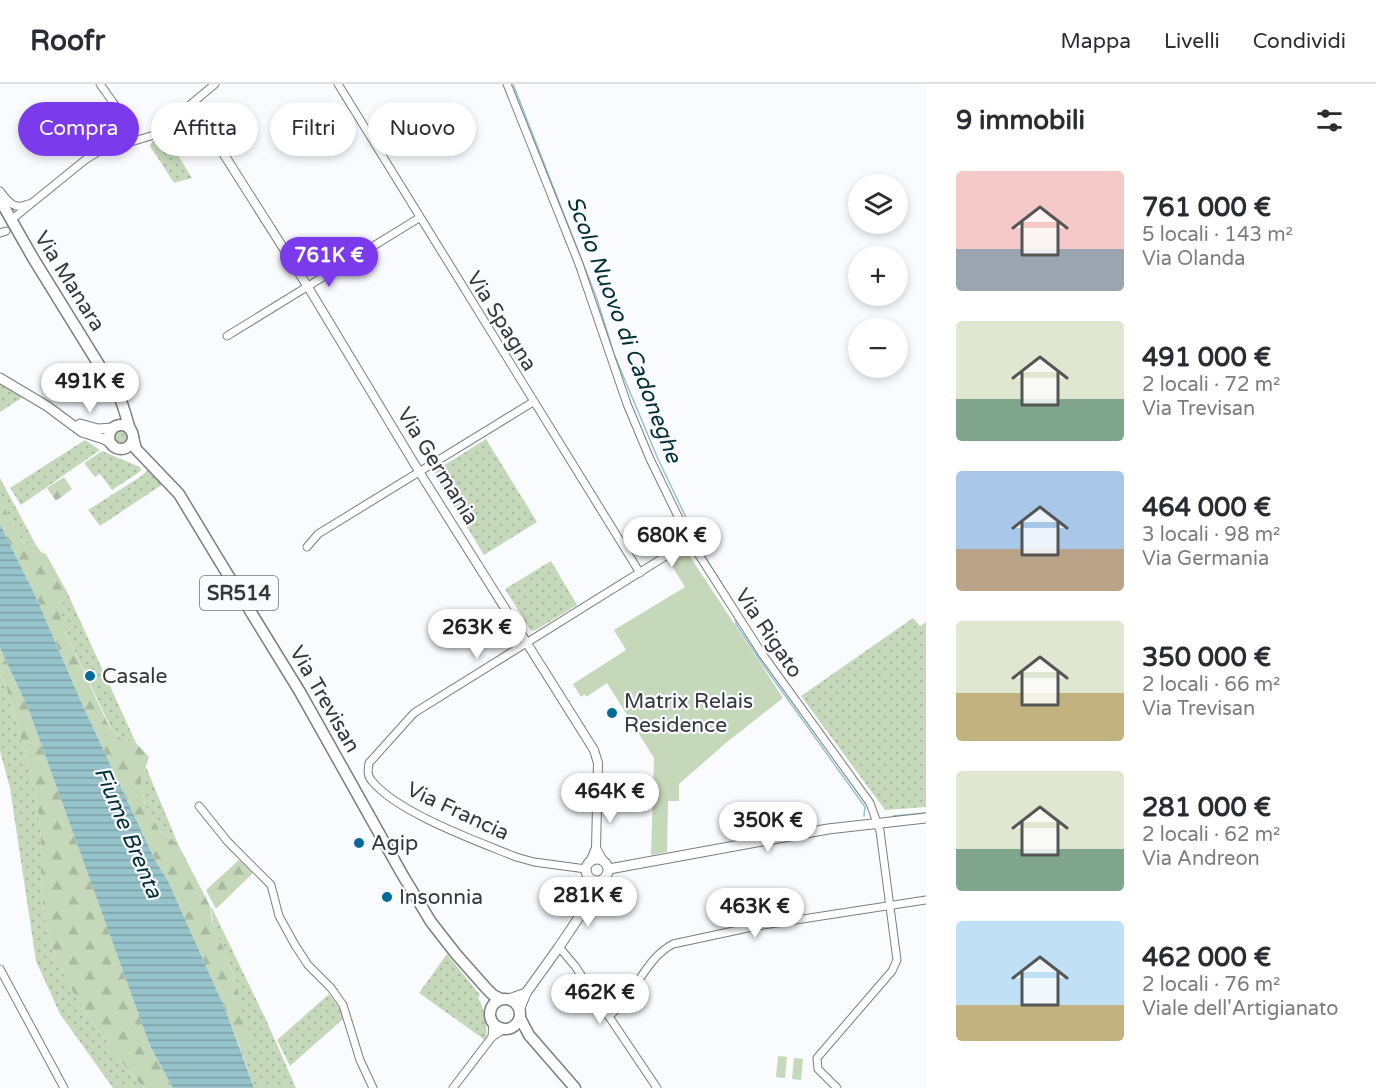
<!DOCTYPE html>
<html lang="it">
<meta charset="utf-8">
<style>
body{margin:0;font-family:"Varela Round",sans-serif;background:#f2f2f3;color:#2b2b33;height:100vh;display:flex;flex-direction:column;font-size:22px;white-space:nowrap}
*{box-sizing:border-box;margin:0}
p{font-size:20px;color:#7c7c81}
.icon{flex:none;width:33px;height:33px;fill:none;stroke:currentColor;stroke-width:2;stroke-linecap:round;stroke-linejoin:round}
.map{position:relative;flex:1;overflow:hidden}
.sheet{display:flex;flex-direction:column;background:#fff;width:450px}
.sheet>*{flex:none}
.hud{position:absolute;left:18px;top:18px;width:570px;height:54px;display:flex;gap:12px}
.tools{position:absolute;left:848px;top:90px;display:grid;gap:12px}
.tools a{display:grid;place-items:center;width:60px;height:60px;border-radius:50%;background:#fff;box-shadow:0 3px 9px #0003;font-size:30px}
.price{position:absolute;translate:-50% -51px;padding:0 14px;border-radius:21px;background:#fff;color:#222;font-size:20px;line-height:39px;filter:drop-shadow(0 2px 3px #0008)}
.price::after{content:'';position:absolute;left:50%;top:36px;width:18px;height:14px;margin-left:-9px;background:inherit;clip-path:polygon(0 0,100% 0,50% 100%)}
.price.on{background:#7c3aed;color:#fff}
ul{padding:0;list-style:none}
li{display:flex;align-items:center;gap:18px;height:150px;padding:0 30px}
li span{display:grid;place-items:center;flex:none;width:168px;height:120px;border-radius:6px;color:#555}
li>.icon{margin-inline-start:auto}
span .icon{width:72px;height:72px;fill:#fffc;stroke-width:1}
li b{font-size:26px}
h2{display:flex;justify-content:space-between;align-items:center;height:72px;padding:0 30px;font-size:26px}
.pill{padding:0 21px;border-radius:27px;background:#fff;box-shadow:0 3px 9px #0003;font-size:21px;line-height:54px}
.pill.on{background:#7c3aed;color:#fff}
header{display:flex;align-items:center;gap:36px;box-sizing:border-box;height:84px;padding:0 30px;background:#fff;border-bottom:2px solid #e1e1e2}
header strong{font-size:28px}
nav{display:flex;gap:33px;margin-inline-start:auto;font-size:21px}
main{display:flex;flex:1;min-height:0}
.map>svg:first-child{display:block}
.grass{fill:url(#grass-dots)}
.forest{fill:url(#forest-firs)}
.park{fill:#c5d8ba}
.water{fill:url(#water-rules)}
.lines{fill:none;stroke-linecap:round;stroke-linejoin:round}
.stream{stroke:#97c4cb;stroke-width:1.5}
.minor-casing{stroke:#7a7d81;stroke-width:9}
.tertiary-casing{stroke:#7a7d81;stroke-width:10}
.secondary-casing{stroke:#7a7d81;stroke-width:11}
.primary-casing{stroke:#7a7d81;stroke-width:13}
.minor{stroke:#fff;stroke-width:7}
.tertiary{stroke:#fff;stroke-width:8}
.secondary{stroke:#fff;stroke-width:9}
.primary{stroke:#fff;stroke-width:10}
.poi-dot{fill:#036b98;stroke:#f9fbff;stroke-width:2}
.labels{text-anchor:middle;stroke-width:4.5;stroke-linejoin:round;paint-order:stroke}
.shield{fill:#f9fbff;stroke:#707274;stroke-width:1.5}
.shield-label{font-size:20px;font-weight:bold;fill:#353738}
.street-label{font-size:21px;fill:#353738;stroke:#f9fbff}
.poi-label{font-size:21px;fill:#353738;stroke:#f9fbff;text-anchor:start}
.water-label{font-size:22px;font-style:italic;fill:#012f35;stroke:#f9fbff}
</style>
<header>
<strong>Roofr</strong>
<nav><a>Mappa</a><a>Livelli</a><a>Condividi</a></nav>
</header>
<main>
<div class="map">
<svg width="926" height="1004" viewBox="0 0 926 1004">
<defs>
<pattern id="grass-dots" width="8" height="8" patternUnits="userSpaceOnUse" patternTransform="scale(1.5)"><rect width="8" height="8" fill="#c5d8ba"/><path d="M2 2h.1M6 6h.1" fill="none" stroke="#aabaa1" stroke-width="1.8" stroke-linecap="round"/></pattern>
<pattern id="forest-firs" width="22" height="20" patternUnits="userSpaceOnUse" patternTransform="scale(1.5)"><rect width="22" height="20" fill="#c5d8ba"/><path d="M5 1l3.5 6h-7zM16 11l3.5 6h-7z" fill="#aabaa1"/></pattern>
<pattern id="water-rules" width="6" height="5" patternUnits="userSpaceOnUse" patternTransform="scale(1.5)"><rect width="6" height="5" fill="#97c4cb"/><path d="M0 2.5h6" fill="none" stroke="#7ca0a6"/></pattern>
</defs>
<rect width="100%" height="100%" fill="#f9fbff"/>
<g class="grass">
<polygon points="184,35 190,36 198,44 173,63 192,94 174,99 150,62 152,58"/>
<polygon points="0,298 23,313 0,328"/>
<circle cx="121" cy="353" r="7"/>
<polygon points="486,355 537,438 484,471 436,393 435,387"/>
<polygon points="85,356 100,366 21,421 10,404"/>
<polygon points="102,367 140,383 141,387 112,406 100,390 95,393 84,379"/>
<polygon points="148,386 163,400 100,442 88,426 140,393"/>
<polygon points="0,394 36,461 23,459 0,415"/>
<polygon points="551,477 577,521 536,546 531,547 505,505"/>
<polygon points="67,508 136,659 122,655 112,646 64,545 58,529"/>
<polygon points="913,534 920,542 926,538 926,723 885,726 801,612"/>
<path d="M0 590 7 605C19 648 32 690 39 733 43 762 39 791 43 820 49 872 71 909 102 951 115 969 128 987 144 1004H113L60 930 36 877 10 704 0 667Z"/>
<polygon points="149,673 146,683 178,760 160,747 145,721 141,696"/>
<path d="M211 822 267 938 296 1004H254L244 975C254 953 248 947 241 926 238 915 238 904 235 893 226 869 212 848 211 822Z"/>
<path d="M447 870 480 911 478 914C484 922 489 947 485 956L419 909Z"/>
<polygon points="329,910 340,925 343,935 290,982 277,956"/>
</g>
<g class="forest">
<polygon points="64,393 72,405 56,417 47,404"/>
<polygon points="0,415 23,459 36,461 41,468 46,470 67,508 59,529 64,545 107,638 112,646 122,655 136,659 149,673 141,696 145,721 160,747 178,760 210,822 212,837 236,896 241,925 249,945 250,961 244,975 226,927 168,797 155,776 142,748 82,620 36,513 0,440"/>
<path d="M0 564 28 624 150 962 173 1004H144C128 987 115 969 102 951 71 909 49 872 43 820 39 791 43 762 39 733 32 690 19 648 7 605L0 590Z"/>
<polygon points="239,776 253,789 216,825 206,806"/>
</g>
<g class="park">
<polygon points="687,468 783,614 727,658 679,700 679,717 668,717 667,768 651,771 654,674 607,599 586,613 585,610 581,613 573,600 626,566 614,546 685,503 670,479"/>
<polygon points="778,972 787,973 785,994 776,993"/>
<polygon points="794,974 803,975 801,996 792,995"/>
</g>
<polygon class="water" points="0,440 36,513 82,620 142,748 155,776 168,797 226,927 254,1004 173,1004 150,962 28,624 0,564"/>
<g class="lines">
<g class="stream">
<polyline points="513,0 597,215 614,270 658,375 705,473 739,527"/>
<polyline points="736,536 736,540 761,578 865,723 864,732"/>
<polyline points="893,732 926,729"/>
</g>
<g class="minor-casing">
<g id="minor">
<polyline points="100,0 124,34 129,59"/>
<polyline points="338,0 640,489"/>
<polyline points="507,0 579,180 627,320 650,375 690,457 763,571 870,719 880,747 897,876 892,887 817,974 818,985 837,1004"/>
<path d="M0 107C8 117 14 127 28 120"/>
<polyline points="11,136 85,76 98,68 154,51 215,0"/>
<polyline points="0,149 6,147"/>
<polyline points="227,252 419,134"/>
<polyline points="307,463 318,450 533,318"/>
<polyline points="199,722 228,758 271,801 279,832 295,861 308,881 331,904 343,921 360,976 373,1004"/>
<path d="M586 785 534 778 516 773C477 757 398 729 372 697 367 692 368 686 369 679L414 629 690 457"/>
<polyline points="559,863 575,882 657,1004"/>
<polyline points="0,885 64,1004"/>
<path d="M609 932C635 913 644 875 673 860L757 842 926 816"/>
<polyline points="492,953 493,938"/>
<polyline points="453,1004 492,953 504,945"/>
</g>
</g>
<g class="tertiary-casing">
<g id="tertiary">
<polyline points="192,20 308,203 420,389 594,666 598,679 596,764 603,777"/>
<polyline points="590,778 596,764"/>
</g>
</g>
<g class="secondary-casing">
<g id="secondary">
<polyline points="0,294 47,322 82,348 104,355 112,360"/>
<polyline points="80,340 98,345 113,344"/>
<circle cx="597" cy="786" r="11"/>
<polyline points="609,785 828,745 926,734"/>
<polyline points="509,915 526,909"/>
<polyline points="520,924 526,909 559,863 604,796"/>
</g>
</g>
<g class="primary-casing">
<g id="primary">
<path d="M0 116 33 174 109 297C122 312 124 327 130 345"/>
<circle cx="121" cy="353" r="12"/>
<polyline points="133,353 136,365 179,410 217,473 300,608 402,790 431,838 456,870 486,904 493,911 501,915"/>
<circle cx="505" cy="930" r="15"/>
<polyline points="520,934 529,951 575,1004"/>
</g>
</g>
<use href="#minor" class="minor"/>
<use href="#tertiary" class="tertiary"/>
<use href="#secondary" class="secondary"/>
<use href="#primary" class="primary"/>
</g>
<g class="poi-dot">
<circle cx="90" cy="592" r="6"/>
<circle cx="612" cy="629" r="6"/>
<circle cx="359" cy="759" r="6"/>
<circle cx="387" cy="813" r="6"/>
</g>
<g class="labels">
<rect class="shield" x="200" y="492" width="78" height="34" rx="4.5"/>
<g class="shield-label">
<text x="239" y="516">SR514</text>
</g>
<g class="street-label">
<text transform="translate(70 197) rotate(58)" y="7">Via Manara</text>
<text transform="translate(502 237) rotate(58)" y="7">Via Spagna</text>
<text transform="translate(438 382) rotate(58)" y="7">Via Germania</text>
<text transform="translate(769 549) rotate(56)" y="7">Via Rigato</text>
<text transform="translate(325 615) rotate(60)" y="7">Via Trevisan</text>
<text transform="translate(458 727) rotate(25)" y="7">Via Francia</text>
</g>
<g class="poi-label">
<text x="102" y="599">Casale</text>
<text x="624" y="624">Matrix Relais<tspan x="624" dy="24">Residence</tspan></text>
<text x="371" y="766">Agip</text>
<text x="399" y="820">Insonnia</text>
</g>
<g class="water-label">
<text transform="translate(625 245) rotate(69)" y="8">Scolo Nuovo di Cadoneghe</text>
<text transform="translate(129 748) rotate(67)" y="8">Fiume Brenta</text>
</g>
</g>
</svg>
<div class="tools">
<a><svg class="icon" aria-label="layers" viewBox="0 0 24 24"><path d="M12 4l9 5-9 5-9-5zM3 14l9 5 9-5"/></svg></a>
<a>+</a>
<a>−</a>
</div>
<b class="price on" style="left:329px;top:204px">761K €</b>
<b class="price" style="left:90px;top:330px">491K €</b>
<b class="price" style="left:672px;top:484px">680K €</b>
<b class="price" style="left:477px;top:576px">263K €</b>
<b class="price" style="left:610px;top:740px">464K €</b>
<b class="price" style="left:768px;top:769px">350K €</b>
<b class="price" style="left:588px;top:844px">281K €</b>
<b class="price" style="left:755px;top:855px">463K €</b>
<b class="price" style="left:600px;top:941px">462K €</b>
<div class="hud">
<a class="pill on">Compra</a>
<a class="pill">Affitta</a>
<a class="pill">Filtri</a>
<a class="pill">Nuovo</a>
</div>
</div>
<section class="sheet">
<h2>9 immobili<svg class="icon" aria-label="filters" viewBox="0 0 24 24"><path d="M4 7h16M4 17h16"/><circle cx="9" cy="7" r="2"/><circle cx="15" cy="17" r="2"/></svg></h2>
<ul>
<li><span style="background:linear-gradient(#f6c9c9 65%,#9aa5b1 0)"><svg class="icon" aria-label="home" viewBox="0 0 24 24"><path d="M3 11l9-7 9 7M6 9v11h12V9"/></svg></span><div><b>761 000 €</b><p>5 locali · 143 m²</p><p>Via Olanda</p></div></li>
<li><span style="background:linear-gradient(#dfe7d0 65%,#7fa58c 0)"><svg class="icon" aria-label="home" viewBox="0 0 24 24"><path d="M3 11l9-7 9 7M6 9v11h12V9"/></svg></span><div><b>491 000 €</b><p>2 locali · 72 m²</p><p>Via Trevisan</p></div></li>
<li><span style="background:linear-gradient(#a9c7e8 65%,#b9a48a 0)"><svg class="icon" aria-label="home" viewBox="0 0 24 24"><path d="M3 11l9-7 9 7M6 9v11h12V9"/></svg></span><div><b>464 000 €</b><p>3 locali · 98 m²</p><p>Via Germania</p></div></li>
<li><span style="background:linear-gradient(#dfe7d0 60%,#c2b280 0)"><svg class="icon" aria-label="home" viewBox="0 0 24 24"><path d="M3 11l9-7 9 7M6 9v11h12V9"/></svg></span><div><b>350 000 €</b><p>2 locali · 66 m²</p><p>Via Trevisan</p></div></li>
<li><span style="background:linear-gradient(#dfe7d0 65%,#7fa58c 0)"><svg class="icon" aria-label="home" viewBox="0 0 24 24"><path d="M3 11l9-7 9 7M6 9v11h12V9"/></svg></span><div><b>281 000 €</b><p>2 locali · 62 m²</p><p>Via Andreon</p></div></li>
<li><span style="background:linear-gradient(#bfe0f5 70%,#c2b280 0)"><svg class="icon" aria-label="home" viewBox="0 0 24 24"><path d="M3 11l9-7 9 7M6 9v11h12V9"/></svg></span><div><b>462 000 €</b><p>2 locali · 76 m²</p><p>Viale dell'Artigianato</p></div></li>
</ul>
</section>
</main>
